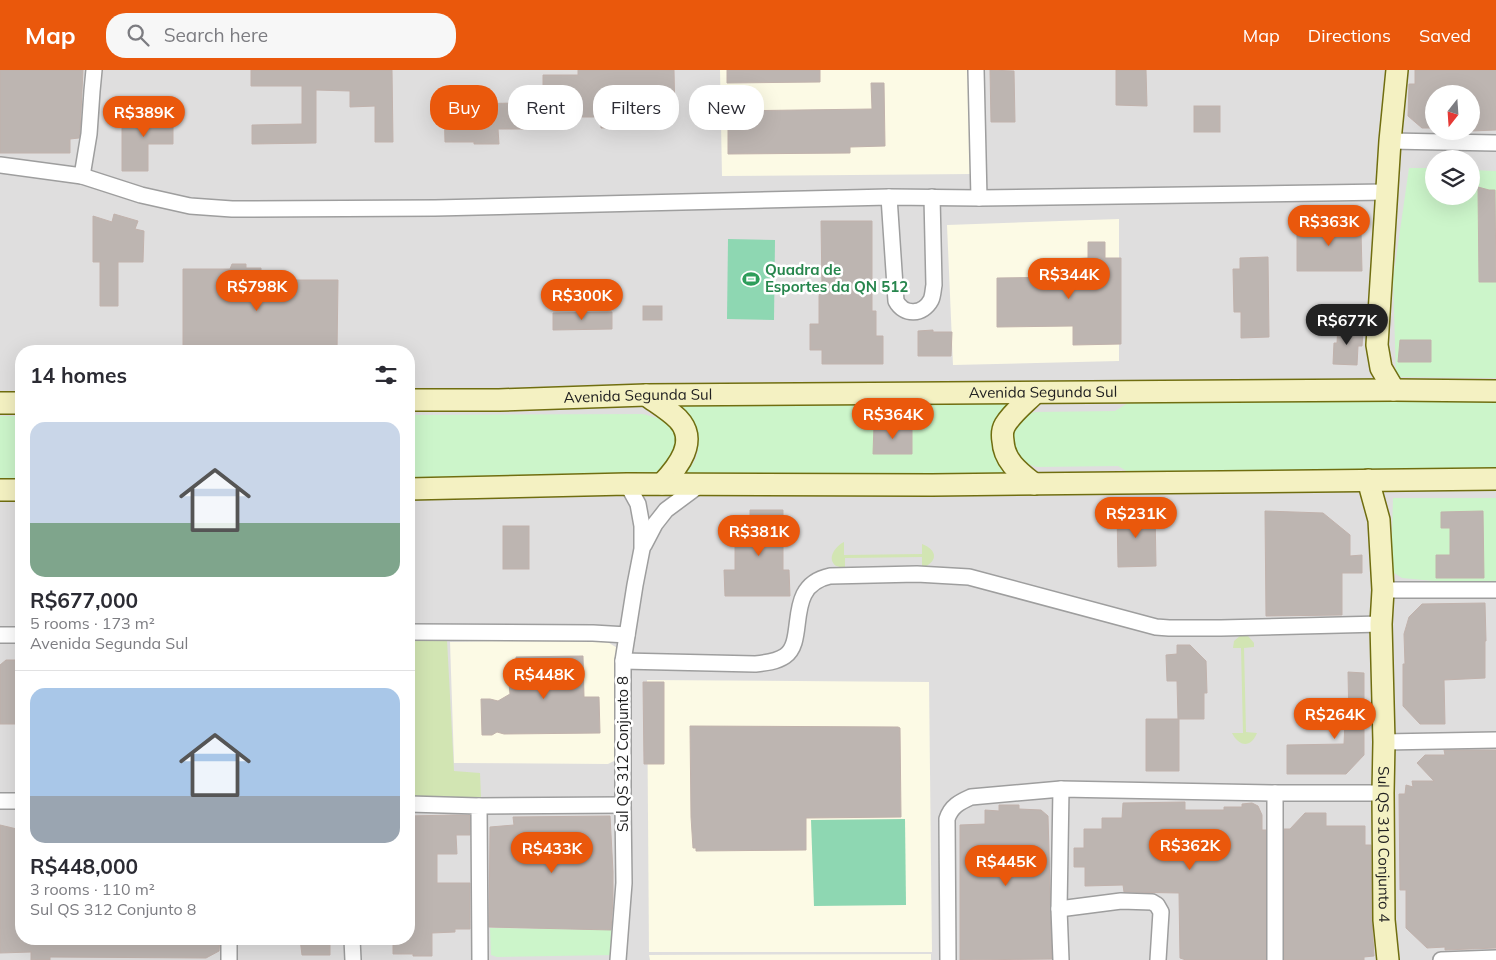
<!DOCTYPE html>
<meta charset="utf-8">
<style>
body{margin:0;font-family:Mulish,sans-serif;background:#f7f7f7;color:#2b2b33;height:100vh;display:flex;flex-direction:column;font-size:19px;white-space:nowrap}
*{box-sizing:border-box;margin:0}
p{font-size:16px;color:#7c7c81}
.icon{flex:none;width:28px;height:28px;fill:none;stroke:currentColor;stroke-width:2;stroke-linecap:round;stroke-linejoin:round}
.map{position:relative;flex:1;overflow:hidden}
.panel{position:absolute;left:15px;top:275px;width:400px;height:600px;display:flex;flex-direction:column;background:#fff;border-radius:20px;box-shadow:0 5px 20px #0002}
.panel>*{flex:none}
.banner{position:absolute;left:430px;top:15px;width:475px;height:45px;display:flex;gap:10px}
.needle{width:32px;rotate:197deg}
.fabs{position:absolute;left:1425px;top:15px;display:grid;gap:10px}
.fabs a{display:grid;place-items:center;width:55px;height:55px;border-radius:50%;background:#fff;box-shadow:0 5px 20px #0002;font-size:25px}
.price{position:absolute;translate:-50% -42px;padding:0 11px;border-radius:18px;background:#ea580c;color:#fff;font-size:16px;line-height:32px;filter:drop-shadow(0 1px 2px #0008)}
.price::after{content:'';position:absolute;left:50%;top:30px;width:15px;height:11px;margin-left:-8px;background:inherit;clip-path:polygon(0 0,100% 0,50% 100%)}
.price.selected{background:#222;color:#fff}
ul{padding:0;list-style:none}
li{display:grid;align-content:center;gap:10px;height:265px;padding:0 15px}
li+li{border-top:1px solid #e1e1e2}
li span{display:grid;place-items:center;height:155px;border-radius:15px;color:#555}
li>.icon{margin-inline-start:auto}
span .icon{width:90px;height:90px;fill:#fffc;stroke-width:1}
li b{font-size:21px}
h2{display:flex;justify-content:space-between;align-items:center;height:60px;padding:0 15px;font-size:21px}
.chip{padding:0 18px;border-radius:20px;background:#fff;box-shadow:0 5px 20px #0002;font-size:18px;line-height:45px}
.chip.selected{background:#ea580c;color:#fff}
header{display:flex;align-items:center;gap:30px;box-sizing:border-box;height:70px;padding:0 25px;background:#ea580c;color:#fff}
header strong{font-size:24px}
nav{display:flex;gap:28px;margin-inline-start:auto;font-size:18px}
.search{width:350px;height:45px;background:#f7f7f7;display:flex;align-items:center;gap:12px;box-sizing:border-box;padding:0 18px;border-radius:20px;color:#7c7c81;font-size:19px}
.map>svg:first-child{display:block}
.residential{fill:#dfdede;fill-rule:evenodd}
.education{fill:#fcfae5}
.grass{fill:#d2e5b3}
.park{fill:#ccf5ca}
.pitch{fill:#8ed7b2}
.building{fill:#bdb5b1;stroke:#c1b2ac}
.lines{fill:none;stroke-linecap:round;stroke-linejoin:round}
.street-casing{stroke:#9e9e9e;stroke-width:18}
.secondary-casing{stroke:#706e10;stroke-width:24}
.street{stroke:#fff;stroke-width:15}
.secondary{stroke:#f4f1c2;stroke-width:21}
.labels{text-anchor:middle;stroke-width:5;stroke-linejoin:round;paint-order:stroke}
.leisure-label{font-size:15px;font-weight:bold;fill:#27864d;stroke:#fff;text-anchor:start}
.street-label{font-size:15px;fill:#212121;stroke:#fff}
</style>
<header>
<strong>Map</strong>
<div class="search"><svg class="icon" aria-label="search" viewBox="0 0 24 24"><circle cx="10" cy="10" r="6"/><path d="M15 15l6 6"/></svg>Search here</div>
<nav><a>Map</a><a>Directions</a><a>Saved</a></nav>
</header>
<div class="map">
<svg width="1496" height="890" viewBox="0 0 1496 890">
<rect width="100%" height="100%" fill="#f0ede8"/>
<path class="residential" d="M0 0H1496V890H0ZM1434 24H1471V61H1434ZM1434 89H1471V126H1434ZM21 281H409V869H21Z"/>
<g class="education">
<polygon points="720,0 971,0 972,104 722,106"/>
<polygon points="1119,149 1119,291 953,295 947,155"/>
<polygon points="601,568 619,579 616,690 608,694 454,693 450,572"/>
<polygon points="647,610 929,612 932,882 649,882"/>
<polygon points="931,884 931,890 650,890 649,885"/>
</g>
<g class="grass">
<path d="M844 472V485L922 484V474C938 480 938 492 922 498V487L845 488V499C844 498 837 496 836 496 826 488 836 476 844 472Z"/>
<path d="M1240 566H1248L1254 573V577L1244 578 1246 662 1257 663C1251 678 1239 677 1232 663H1243L1241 578H1233L1234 571Z"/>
<polygon points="447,570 454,701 480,703 481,727 409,727 409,571"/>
</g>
<g class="park">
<polygon points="1409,98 1434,98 1434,126 1471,126 1471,100 1496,101 1496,308 1396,307 1393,209"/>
<path d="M1496 329V401L1130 403 1118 396 1037 397C1031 395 1023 393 1019 389 1010 380 1010 361 1018 351 1022 346 1029 344 1035 342L1115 341 1128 333Z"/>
<path d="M1012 334V405L681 407C687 401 693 395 696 388 703 369 693 350 680 336Z"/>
<polygon points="643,344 664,350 676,359 680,378 666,403 409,412 409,345"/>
<rect x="0" y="346" width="21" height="70"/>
<polygon points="1393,428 1496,428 1496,511 1444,512 1402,508 1391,501"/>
<polygon points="490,858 614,860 614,885 497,887 491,885"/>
</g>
<g class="pitch">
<polygon points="728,169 775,170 774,250 727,249"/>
<polygon points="905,749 906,835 814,836 811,750"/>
</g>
<g class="building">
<polygon points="0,0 83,0 80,63 79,68 70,69 70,83 0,83"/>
<polygon points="251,0 392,0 393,72 375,72 375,36 350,37 350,21 316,20 316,73 252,74 252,55 302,54 302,16 251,16"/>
<polygon points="578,0 674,0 675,48 667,48 659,54 652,49 627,49 627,57 601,58 601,47 534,47 535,59 498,59 499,74 474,74 474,72 445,72 444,34 522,33 522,30 533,29 543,24 543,5 578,5"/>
<polygon points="727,0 820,0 820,12 727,13"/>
<polygon points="990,0 1014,1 1015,52 991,52"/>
<polygon points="1116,0 1146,0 1147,36 1116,35"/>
<polygon points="1415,0 1496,0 1496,60 1471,61 1471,24 1434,24 1434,58 1422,58 1408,46 1409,14 1415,14"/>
<polygon points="871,13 884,13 885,76 850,77 850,83 728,84 728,41 872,39"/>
<rect x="1194" y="36" width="26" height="26"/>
<polygon points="168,44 168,46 173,45 173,74 148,74 148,101 122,101 122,45"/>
<polygon points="1478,117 1489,120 1495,120 1496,212 1479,212"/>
<polygon points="114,144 138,151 135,159 144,161 143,192 118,192 118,236 100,236 100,192 93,192 93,146 112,152"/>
<polygon points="1310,148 1348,148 1348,162 1361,162 1362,201 1297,201 1297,164 1310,164"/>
<polygon points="821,151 872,151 872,241 876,241 876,266 883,266 883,294 822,294 822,280 810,280 810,254 819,254 819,226 822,217"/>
<polygon points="1088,172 1105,172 1105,188 1121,188 1121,274 1073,275 1073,256 997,257 997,208 1072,207 1072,189 1088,188"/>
<polygon points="1268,187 1269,267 1241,268 1241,242 1234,242 1233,199 1240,199 1240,188"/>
<polygon points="232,194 246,194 246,198 261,198 261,210 338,210 337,281 183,281 183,199 230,199"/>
<rect x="643" y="236" width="19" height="14"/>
<polygon points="612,242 612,259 553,260 553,243"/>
<polygon points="1338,256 1350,257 1358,262 1363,262 1362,276 1358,276 1357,295 1333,294 1334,273 1337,273"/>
<polygon points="933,260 933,262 952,262 951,286 918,286 918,261"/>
<polygon points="1400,270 1431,270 1431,292 1398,292"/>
<polygon points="874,356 912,357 912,384 873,384"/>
<polygon points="750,440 783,440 783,500 789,500 790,526 725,526 724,500 735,500 735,446 750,446"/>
<polygon points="1155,441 1156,496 1118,497 1117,442"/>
<polygon points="1265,441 1323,443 1350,465 1350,486 1362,485 1362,503 1342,503 1342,545 1266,546"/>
<polygon points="1483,441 1484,508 1436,508 1436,485 1450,485 1450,458 1441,458 1441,442"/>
<rect x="503" y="456" width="26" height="43"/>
<polygon points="1485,533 1486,571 1485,571 1485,608 1444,610 1445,654 1420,654 1403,636 1403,594 1405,594 1404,564 1409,547 1422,534"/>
<polygon points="1177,575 1190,575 1206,591 1207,623 1204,623 1204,649 1179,649 1179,701 1146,701 1146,649 1178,649 1177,611 1167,611 1166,585 1177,584"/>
<polygon points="583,586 584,627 599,627 600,663 504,664 497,662 492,665 482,665 481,629 490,629 498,631 510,624 508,604 517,604 516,587"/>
<polygon points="6,590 21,590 21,654 0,654 0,595"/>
<polygon points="1348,602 1364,603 1364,638 1368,638 1368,652 1364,652 1364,685 1346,704 1287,704 1287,675 1344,674 1345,652 1349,652"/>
<polygon points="643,612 664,612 664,694 644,694"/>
<polygon points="690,656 898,657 900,658 901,747 806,748 806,780 696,781 696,778 693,778 691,747"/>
<polygon points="1444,680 1496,680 1496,878 1445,880 1445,877 1427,878 1406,858 1406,820 1400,820 1399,724 1405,724 1406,715 1413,717 1412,711 1434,711 1417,693 1425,685 1445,685"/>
<polygon points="1185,732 1185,740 1224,740 1224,737 1242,737 1242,734 1252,733 1258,736 1262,745 1262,760 1266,760 1266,890 1186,890 1180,888 1179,823 1124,822 1123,815 1085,816 1085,797 1074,797 1074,778 1084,778 1084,759 1102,759 1102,748 1122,748 1123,733"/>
<polygon points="999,735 1019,735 1019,739 1041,740 1048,746 1052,889 960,890 960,755 985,754 985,740 999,741"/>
<polygon points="1305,743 1326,743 1326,756 1365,756 1365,775 1371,775 1372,850 1374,886 1364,887 1364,890 1284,890 1284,759 1290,759"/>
<polygon points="454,745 470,745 470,765 456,765 457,784 437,784 437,813 470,813 470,859 455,859 455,862 432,863 432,886 413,886 413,884 393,884 393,869 409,869 409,746"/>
<polygon points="610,746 613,802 613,829 611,860 489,857 490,757 514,755 513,747"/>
<polygon points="0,755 21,760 21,869 220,869 219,881 206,888 50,887 50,890 31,890 31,882 0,883"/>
<polygon points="300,869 330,869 330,885 302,885"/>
</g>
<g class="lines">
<g class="street-casing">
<g id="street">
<polyline points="976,0 979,128"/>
<polyline points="1390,71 1496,73"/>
<polyline points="0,95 82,106 89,64 92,21 94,0"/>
<polyline points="82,106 141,125 190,136 232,139 435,138 889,127 979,128 1386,122"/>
<path d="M889 127 896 231C904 246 923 245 931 230 933 226 933 220 934 215L932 127"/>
<polyline points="644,475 655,454 666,440 701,414"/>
<polyline points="1383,520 1496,520"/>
<polyline points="409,562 593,563 627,565"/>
<polyline points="0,565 21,565"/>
<path d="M623 591 755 594C765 593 776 592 785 586 808 570 783 516 830 506L917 504 969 507 1156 557 1169 558H1221L1381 554"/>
<polyline points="1384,672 1496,670"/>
<polyline points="0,731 21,731"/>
<polyline points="409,734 479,736 480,890"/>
<polyline points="479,736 623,735"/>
<polyline points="1059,839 1121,831 1152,832 1157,835 1161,842 1158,890"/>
<polyline points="229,869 229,890"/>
<polyline points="352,869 353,890"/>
<polyline points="618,890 624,813 623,735 623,591 635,515 642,479 642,456 638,434 627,414"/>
<path d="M948 890 947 749C951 736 960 732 971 727L1061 719 1275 723H1383"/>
<polyline points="1061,890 1059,839 1061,719"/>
<polyline points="1275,890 1275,723"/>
<polyline points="1441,890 1496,888"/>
</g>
</g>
<g class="secondary-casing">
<g id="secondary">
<polyline points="1394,320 1381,298 1377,275 1390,71 1397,0"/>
<path d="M646 325C657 333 669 340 678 349 699 371 678 397 662 414"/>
<path id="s1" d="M409 330H499L646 325 1394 320 1496 321"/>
<polyline points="0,333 21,333"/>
<path id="s2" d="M1368 410 1379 450 1383 520 1381 554 1384 672 1383 723 1384 850 1388 890"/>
<path d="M1034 414C1019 402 1004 391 1003 371 1002 365 1002 360 1005 355 1012 343 1025 333 1035 323"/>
<polyline points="409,419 627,414 932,415 1496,409"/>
<polyline points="0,420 21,420"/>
</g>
</g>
<use href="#street" class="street"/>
<use href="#secondary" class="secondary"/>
</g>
<defs>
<g id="stadium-bare" transform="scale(1.35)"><path d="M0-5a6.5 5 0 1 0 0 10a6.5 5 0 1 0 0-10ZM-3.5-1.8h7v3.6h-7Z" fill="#2e9e5b" stroke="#fff" stroke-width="2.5" paint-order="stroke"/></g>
</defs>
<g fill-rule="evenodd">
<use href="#stadium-bare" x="751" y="209"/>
</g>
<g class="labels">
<g class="leisure-label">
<text x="765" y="205">Quadra de<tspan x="765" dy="17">Esportes da QN 512</tspan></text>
</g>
<g class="street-label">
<text dy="5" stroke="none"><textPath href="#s1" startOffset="634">Avenida Segunda Sul</textPath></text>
<text dy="5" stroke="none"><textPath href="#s1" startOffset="229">Avenida Segunda Sul</textPath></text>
<text transform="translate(623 684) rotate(-90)" y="5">Sul QS 312 Conjunto 8</text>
<text dy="5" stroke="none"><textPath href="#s2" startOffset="366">Sul QS 310 Conjunto 4</textPath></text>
</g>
</g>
</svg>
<div class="fabs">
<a><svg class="needle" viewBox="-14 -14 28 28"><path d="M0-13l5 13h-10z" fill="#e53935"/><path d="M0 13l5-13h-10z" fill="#7c7c81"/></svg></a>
<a><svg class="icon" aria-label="layers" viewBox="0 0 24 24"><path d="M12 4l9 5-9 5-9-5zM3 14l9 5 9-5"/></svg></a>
</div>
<b class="price" style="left:144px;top:68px">R$389K</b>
<b class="price" style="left:1329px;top:177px">R$363K</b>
<b class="price" style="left:1069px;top:230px">R$344K</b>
<b class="price" style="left:257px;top:242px">R$798K</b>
<b class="price" style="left:582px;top:251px">R$300K</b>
<b class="price selected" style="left:1347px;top:276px">R$677K</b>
<b class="price" style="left:893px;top:370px">R$364K</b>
<b class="price" style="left:1136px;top:469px">R$231K</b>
<b class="price" style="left:759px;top:487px">R$381K</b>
<b class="price" style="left:544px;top:630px">R$448K</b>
<b class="price" style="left:1335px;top:670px">R$264K</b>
<b class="price" style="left:1190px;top:801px">R$362K</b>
<b class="price" style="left:552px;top:804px">R$433K</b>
<b class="price" style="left:1006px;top:817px">R$445K</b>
<div class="banner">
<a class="chip selected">Buy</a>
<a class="chip">Rent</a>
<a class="chip">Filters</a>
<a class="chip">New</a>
</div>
<section class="panel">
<h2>14 homes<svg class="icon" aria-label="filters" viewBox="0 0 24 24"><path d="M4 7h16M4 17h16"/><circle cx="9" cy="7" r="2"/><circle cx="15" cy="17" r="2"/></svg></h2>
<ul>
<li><span style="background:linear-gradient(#c9d6e8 65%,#7fa58c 0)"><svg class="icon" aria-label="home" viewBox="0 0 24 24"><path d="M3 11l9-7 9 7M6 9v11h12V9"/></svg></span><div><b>R$677,000</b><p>5 rooms · 173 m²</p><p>Avenida Segunda Sul</p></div></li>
<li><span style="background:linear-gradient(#a9c7e8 70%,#9aa5b1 0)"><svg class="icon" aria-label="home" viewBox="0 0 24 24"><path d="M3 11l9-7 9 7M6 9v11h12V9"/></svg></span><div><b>R$448,000</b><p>3 rooms · 110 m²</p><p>Sul QS 312 Conjunto 8</p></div></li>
</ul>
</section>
</div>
